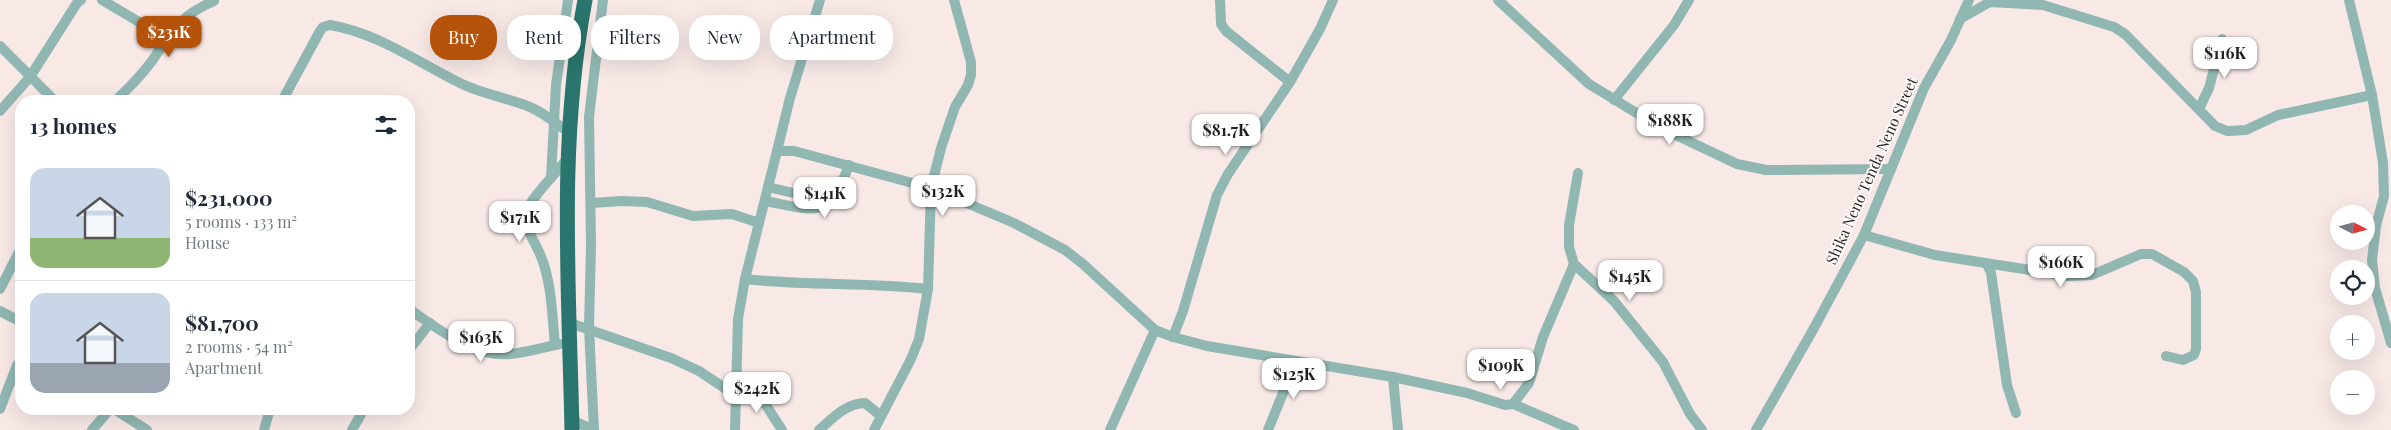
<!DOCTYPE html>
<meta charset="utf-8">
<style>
body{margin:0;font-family:"Playfair Display",serif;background:#f2f2f3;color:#1f2937;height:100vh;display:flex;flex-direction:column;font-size:19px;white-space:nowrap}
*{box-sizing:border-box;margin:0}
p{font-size:16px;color:#747a83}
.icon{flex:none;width:28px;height:28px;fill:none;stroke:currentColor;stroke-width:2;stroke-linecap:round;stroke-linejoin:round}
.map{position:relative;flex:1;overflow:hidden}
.sheet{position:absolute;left:15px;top:95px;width:400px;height:320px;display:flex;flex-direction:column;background:#fff;border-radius:20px;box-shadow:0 5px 20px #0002}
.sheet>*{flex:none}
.top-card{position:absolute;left:430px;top:15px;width:475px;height:45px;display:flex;gap:10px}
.needle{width:32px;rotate:96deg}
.controls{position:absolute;left:2330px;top:205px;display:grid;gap:10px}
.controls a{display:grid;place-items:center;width:45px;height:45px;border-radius:50%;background:#fff;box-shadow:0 5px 20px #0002;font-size:25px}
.price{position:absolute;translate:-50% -42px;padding:0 11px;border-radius:10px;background:#fff;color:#222;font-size:16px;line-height:32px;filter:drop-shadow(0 1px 2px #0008)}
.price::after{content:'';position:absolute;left:50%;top:30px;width:15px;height:11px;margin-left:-8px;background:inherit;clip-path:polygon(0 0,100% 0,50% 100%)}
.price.current{background:#b45309;color:#fff}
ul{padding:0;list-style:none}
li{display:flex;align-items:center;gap:15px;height:125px;padding:0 15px}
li+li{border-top:1px solid #e0e1e3}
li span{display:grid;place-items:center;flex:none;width:140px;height:100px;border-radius:15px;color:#555}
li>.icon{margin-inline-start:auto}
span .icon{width:60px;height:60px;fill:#fffc;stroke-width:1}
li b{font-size:21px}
h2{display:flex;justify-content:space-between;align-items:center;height:60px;padding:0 15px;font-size:21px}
.pill{padding:0 18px;border-radius:20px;background:#fff;box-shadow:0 5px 20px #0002;font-size:18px;line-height:45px}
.pill.current{background:#b45309;color:#fff}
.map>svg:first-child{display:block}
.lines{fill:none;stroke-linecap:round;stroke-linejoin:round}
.minor{stroke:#91b7b2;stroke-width:10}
.highway{stroke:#2a756d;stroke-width:15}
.labels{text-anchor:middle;stroke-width:4;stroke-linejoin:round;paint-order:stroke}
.street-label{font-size:15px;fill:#2c2626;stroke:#fef8f8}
</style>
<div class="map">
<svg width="2391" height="430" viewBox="0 0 2391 430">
<rect width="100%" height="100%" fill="#f8e9e7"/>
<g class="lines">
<g class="minor">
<polyline points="102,0 166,38"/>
<polyline points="1220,0 1221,24 1226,31 1290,82"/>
<polyline points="1498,0 1589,84 1661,128 1737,164 1766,170 1891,169"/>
<polyline points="2349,0 2372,95 2383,163 2384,196 2376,226 2372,260 2375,288 2391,343"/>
<polyline points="1960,19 1990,2 2043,5 2114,27 2125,34 2215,126 2227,131 2246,130 2278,115 2372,95"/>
<polyline points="0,46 55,101"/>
<polyline points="1614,100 1674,25 1689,0"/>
<path d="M115 101C130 87 145 72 156 55 175 27 182 15 214 1"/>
<path d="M282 101 320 31 323 27 330 25C378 33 419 63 462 84 483 94 508 98 530 107 544 113 556 123 568 132"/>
<polyline points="2199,109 2209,88 2222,39"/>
<polyline points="0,111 30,77 77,3 81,0"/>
<polyline points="777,151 790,98 820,0"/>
<polyline points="1578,173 1569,225 1569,247 1574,264 1614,301 1663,362 1690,414 1702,430"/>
<polyline points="551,178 556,85 568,0"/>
<polyline points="768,187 831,202"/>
<path d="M765 201C817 211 828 220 849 165"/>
<polyline points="591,203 622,201 647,202 693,216 732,214 759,223"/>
<polyline points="1864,235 1935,255 2068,276 2092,275 2141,254 2152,254 2184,272 2193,281 2196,292 2196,349 2194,355 2183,360 2166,356"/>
<polyline points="1987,264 1991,273 2007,385 2016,413"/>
<path d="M745 279C806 286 867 282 928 289"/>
<polyline points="0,289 21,248"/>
<path d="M409 309C437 328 474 358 510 354 527 353 544 347 560 344"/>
<polyline points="0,311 21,322"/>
<polyline points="567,322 671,358 699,371 735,395"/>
<polyline points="1173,337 1183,311 1217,195 1228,174 1290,82 1320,29 1333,0"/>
<path d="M555 345C552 315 552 282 540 254 534 240 523 227 527 211 529 200 558 171 566 160"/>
<polyline points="409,350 430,323"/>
<polyline points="1393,377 1398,430"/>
<polyline points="735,386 750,390 762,399 782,430"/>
<polyline points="1513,404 1574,430"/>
<polyline points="0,409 17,365 21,361"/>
<polyline points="114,409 147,430"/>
<polyline points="572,420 594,430"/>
<polyline points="92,430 110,409"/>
<polyline points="264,430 270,409"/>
<polyline points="352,430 364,409"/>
<polyline points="594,430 589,328 591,245 589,117 603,0"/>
<polyline points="735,430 738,319 745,279 777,151 794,151 931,188 1014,223 1065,250 1083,264 1155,330 1173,337 1207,346 1393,377 1467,393 1505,405 1513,404 1529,383 1543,337 1574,264"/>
<path d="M819 430C832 419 846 403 865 403L881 416"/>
<polyline points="874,430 911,359 919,339 928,289 931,188 941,148 955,107 968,85 971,75 971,62 954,0"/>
<polyline points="1110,430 1155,330"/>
<polyline points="1268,430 1296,361"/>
<polyline points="1756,430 1814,328 1864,235 1924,88 1951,40 1969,0"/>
</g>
<path class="highway" d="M572 430C569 286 558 143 585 0"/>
</g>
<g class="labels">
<g class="street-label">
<text transform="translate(1872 171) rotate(-66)" y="5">Shika Neno Tenda Neno Street</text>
</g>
</g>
</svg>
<div class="controls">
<a><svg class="needle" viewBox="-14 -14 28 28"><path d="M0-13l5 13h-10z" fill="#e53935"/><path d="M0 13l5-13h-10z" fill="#747a83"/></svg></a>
<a><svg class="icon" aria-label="locate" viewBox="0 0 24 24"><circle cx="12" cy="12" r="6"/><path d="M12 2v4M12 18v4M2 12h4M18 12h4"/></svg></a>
<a>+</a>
<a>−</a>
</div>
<b class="price current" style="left:169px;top:58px">$231K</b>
<b class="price" style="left:2225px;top:79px">$116K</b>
<b class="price" style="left:1670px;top:146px">$188K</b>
<b class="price" style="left:1226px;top:156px">$81.7K</b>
<b class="price" style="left:943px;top:217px">$132K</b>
<b class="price" style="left:825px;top:219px">$141K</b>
<b class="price" style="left:520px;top:243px">$171K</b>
<b class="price" style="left:2061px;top:288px">$166K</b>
<b class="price" style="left:1630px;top:302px">$145K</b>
<b class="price" style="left:481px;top:363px">$163K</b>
<b class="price" style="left:1501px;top:391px">$109K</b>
<b class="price" style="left:1294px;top:400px">$125K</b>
<b class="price" style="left:757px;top:414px">$242K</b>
<div class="top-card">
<a class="pill current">Buy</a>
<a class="pill">Rent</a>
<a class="pill">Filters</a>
<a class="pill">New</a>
<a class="pill">Apartment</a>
</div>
<section class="sheet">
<h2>13 homes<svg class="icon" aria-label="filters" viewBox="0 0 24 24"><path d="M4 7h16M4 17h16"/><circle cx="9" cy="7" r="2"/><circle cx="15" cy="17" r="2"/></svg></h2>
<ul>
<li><span style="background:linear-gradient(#c9d6e8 70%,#8fb573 0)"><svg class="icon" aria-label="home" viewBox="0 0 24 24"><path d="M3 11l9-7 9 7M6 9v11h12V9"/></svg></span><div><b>$231,000</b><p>5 rooms · 133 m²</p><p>House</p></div></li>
<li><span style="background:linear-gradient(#c9d6e8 70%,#9aa5b1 0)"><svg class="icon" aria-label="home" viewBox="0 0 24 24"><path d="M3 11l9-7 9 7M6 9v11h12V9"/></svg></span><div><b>$81,700</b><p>2 rooms · 54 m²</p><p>Apartment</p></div></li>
</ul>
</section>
</div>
